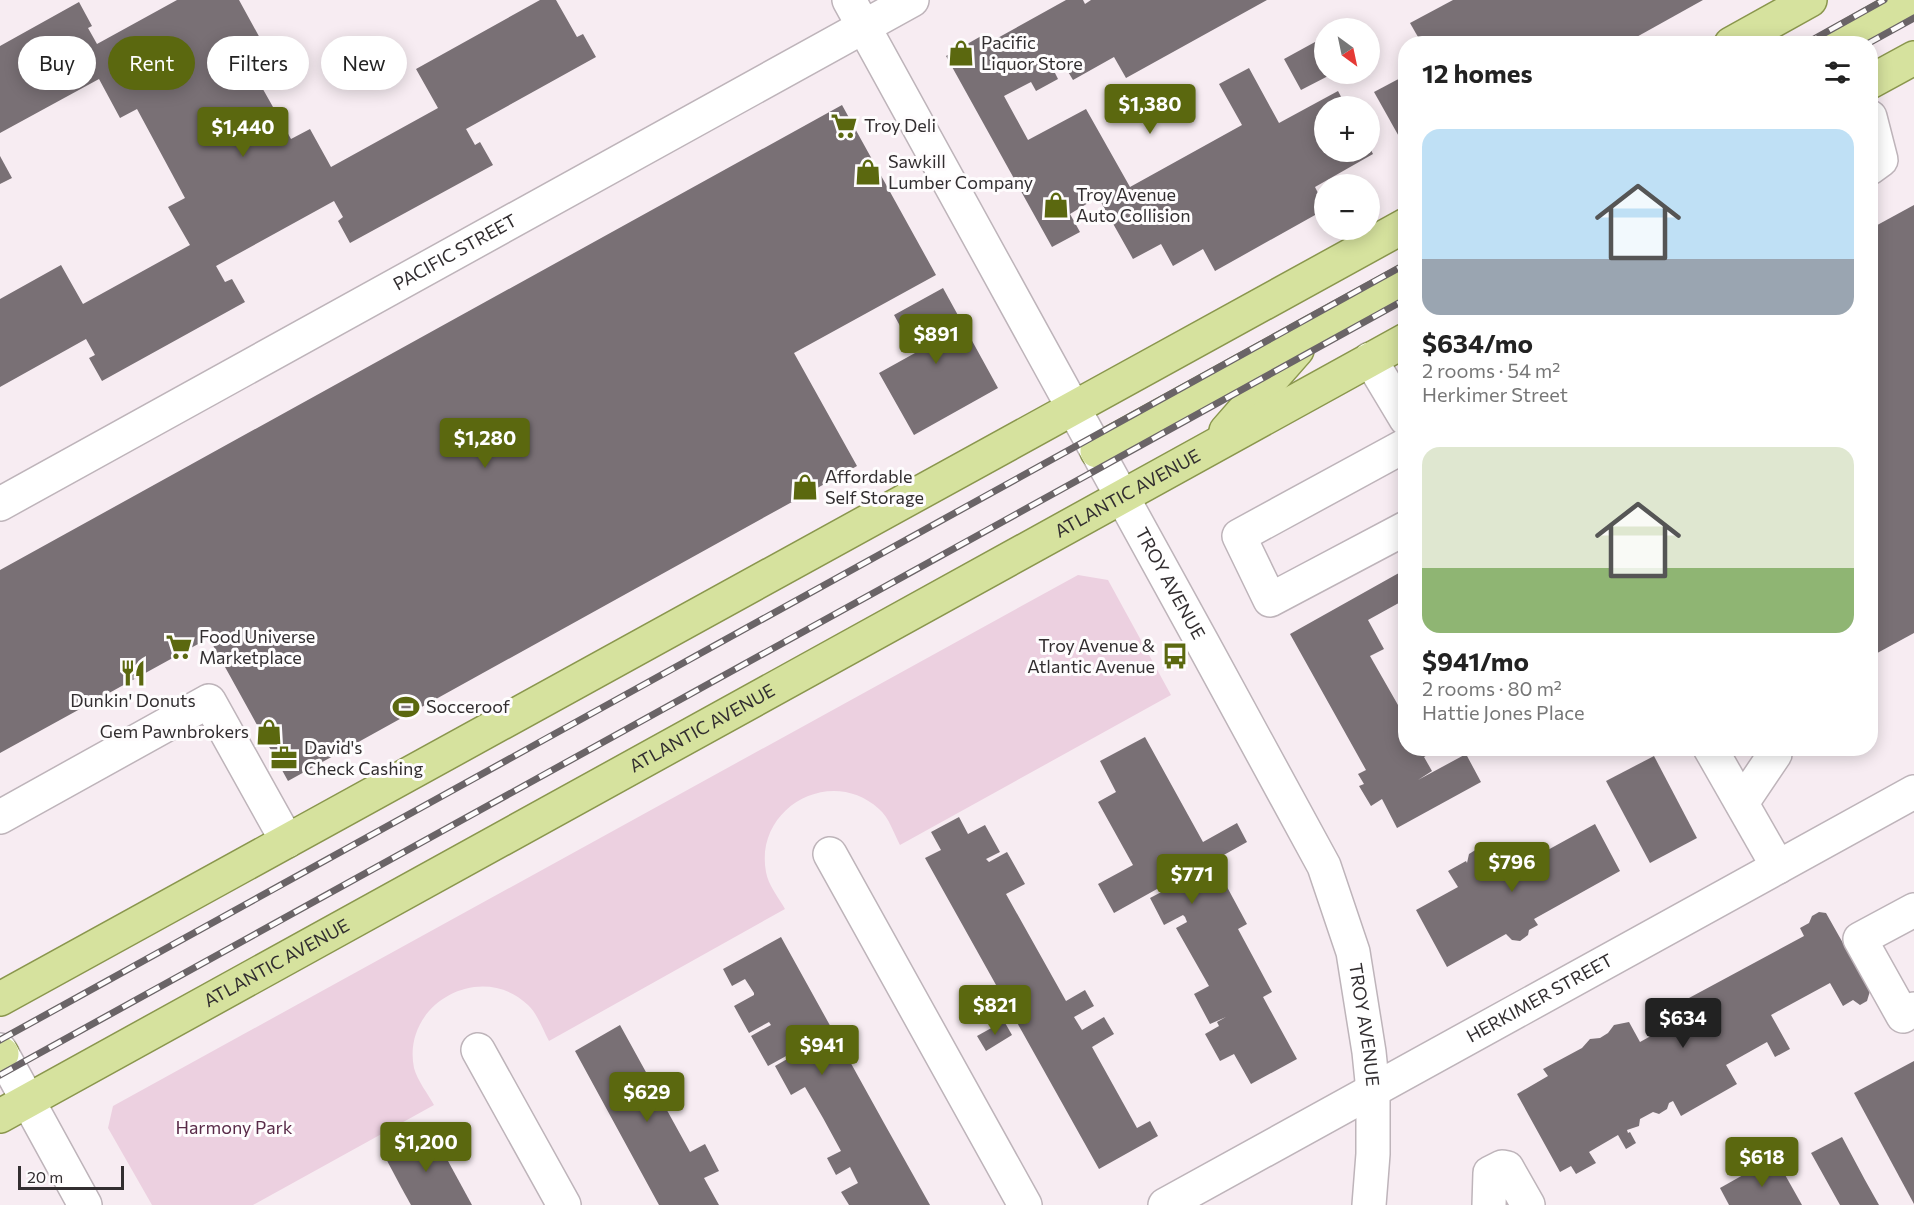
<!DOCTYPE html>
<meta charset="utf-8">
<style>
body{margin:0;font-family:Commissioner,sans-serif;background:#f6f6f6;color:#222;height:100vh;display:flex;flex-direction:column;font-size:22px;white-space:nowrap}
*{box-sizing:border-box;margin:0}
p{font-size:20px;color:#767676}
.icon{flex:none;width:33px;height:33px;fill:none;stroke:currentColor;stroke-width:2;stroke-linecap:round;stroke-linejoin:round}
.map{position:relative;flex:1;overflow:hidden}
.drawer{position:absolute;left:1398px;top:36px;width:480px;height:720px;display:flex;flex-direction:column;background:#fff;border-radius:24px;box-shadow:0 3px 15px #0003}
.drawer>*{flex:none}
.guide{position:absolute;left:18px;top:36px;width:570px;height:54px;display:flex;gap:12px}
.needle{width:39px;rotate:147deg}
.buttons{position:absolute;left:1314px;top:18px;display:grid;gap:12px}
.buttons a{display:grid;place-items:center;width:66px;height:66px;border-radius:50%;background:#fff;box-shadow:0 3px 15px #0003;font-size:30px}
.scale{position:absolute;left:18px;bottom:15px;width:106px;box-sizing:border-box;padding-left:6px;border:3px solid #322e30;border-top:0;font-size:16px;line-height:21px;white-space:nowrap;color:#322e30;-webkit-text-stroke:4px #fefcfd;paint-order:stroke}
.price{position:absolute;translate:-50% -51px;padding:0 14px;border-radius:6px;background:#5b680f;color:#fff;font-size:20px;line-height:39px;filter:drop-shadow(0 2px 3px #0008)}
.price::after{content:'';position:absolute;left:50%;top:36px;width:18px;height:14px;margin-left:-9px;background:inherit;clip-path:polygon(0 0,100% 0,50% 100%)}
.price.current{background:#222;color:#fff}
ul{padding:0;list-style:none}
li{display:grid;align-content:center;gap:12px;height:318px;padding:0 24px}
li span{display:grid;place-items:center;height:186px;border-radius:18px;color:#555}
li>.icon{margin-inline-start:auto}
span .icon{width:108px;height:108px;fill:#fffc;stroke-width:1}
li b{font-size:26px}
h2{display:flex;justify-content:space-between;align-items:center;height:72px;padding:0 24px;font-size:26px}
.tag{padding:0 21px;border-radius:27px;background:#fff;box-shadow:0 3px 15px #0003;font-size:21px;line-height:54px}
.tag.current{background:#5b680f;color:#fff}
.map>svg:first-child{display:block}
.green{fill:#ecd0e0}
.building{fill:#797075}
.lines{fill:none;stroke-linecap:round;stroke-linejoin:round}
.minor-casing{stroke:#beb4ba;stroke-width:36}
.major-casing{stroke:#8a964d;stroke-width:36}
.minor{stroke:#fff;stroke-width:33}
.major{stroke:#d6e29e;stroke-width:33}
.rail-casing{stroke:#6a6467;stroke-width:7}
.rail{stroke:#fefcfd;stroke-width:4.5;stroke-dasharray:14;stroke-linecap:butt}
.labels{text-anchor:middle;stroke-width:6;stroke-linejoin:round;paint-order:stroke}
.poi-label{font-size:18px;fill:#322e30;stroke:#fefcfd;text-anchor:start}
.street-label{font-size:18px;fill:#322e30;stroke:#fefcfd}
.park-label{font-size:18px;fill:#592a48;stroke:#fefcfd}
</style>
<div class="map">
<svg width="1914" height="1205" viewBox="0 0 1914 1205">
<rect width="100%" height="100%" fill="#f7ecf2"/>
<path class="green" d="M1078 575 1108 580 1171 695 900 845C894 834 889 817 879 809 831 765 754 808 766 872 768 885 779 898 785 909L549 1041C543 1030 537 1013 528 1005 481 960 401 1004 414 1068 417 1080 428 1094 434 1105L253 1205H152L108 1128 113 1106Z"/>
<g class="building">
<polygon points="177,0 239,0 261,40 242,52 291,139 310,129 331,167 438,108 416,69 540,0 556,0 577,37 583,34 596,57 466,129 475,145 480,142 493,165 350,243 338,221 343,217 334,201 216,266 225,282 232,279 245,302 102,381 89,358 95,355 86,339 0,387 0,299 61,265 83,304 190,245 168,207 185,198 137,109 120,118 99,79 0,133 0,46 79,2 92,26 88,28 97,44"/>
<polygon points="1066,0 1083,0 1085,4 1091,0 1267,0 1126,78 1114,57 1073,80 1064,65 1054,71 1058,79 1036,91 1031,82 1004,96 1028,140 1086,109 1130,187 1242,125 1219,84 1249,68 1279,123 1338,91 1346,106 1324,106 1324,152 1370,152 1370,148 1373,154 1315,187 1324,205 1324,210 1215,271 1203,249 1173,266 1161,244 1133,259 1098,197 1070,214 1080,232 1052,247 946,56 983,35 994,40"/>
<polygon points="1453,0 1703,0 1624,44 1422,44 1410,23"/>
<polygon points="1315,42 1324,59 1324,74 1332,74 1301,90 1284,59"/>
<polygon points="1406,75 1406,149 1374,92"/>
<polygon points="842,105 936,275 794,353 857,466 288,781 209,638 0,753 0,570"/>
<polygon points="0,156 12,178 0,184"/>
<polygon points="1914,205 1914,633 1870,657 1870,229"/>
<polygon points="943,288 998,388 914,435 879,373 915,353 894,315"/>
<polygon points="1406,569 1406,599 1368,620 1384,649 1370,656 1402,712 1406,710 1406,748 1439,748 1424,757 1432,771 1418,780 1466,754 1481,782 1397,828 1382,799 1371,806 1359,786 1364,784 1358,774 1366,770 1290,634"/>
<polygon points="1145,737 1203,842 1237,823 1247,842 1213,861 1247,924 1238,929 1272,992 1263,997 1297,1059 1251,1084 1234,1054 1220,1061 1205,1034 1219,1026 1217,1022 1226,1017 1210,1024 1194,994 1209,986 1176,928 1187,922 1185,917 1183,915 1164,925 1150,898 1169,888 1166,884 1114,913 1098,884 1133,865 1098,802 1116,792 1100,761"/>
<polygon points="1654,756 1697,838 1650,863 1606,781"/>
<polygon points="959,817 968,834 985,825 1000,852 986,859 989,862 1007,852 1025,884 1006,894 1066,1001 1085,990 1094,1006 1074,1017 1082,1030 1104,1017 1114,1034 1092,1047 1137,1128 1150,1121 1158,1136 1099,1169 925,858 941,850 931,832"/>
<polygon points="1595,824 1620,871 1534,919 1538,925 1529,930 1528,935 1520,941 1512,940 1506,934 1447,967 1416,910 1458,887 1448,871 1466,861 1467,863 1469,854 1477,849 1484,854 1495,847 1504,862 1530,848 1535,857"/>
<polygon points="1819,912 1826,913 1870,991 1867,1001 1860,1005 1853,1000 1843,1006 1830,983 1771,1015 1790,1049 1775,1057 1767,1042 1726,1065 1737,1084 1681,1116 1673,1101 1669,1103 1667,1109 1659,1114 1653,1112 1640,1119 1639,1126 1627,1130 1628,1133 1630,1132 1636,1143 1626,1149 1618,1135 1589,1152 1596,1163 1576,1174 1571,1166 1560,1172 1517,1094 1548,1076 1543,1069 1582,1048 1590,1039 1600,1038 1608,1033 1614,1025 1629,1022 1640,1042 1696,1011 1689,998 1804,936 1800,928 1809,923 1812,916"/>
<polygon points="781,937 884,1123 930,1205 849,1205 841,1192 858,1183 850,1167 836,1175 827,1158 841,1151 823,1118 805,1087 791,1095 775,1066 789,1058 788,1055 768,1066 751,1036 771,1025 769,1022 749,1033 734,1006 754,995 754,993 745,979 732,986 723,969"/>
<polygon points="1004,1021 1012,1035 986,1051 977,1036"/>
<polygon points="620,1025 690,1152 705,1144 719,1171 704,1178 719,1205 659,1205 575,1051"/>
<polygon points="1914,1061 1914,1204 1854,1093"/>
<polygon points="431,1130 448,1161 472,1205 411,1205 401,1187 384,1155"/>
<polygon points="1842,1137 1865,1180 1879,1205 1840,1205 1811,1153"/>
<polygon points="1775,1157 1802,1205 1729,1205 1720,1188"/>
</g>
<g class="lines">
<g class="minor-casing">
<g id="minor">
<path id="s1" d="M849 0 1202 642 1324 866 1353 952 1369 1052 1373 1091V1154L1369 1205"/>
<polyline points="1870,117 1881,160 1870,168"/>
<polyline points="1370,359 1406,419"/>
<polyline points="1406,445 1239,536 1270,600 1406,528"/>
<path id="s2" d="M0 504 912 0"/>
<polyline points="1710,748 1778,867"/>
<polyline points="1742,803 1775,754 1773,748"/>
<polyline points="0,817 209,701 287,841"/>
<polyline points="830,854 1025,1205"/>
<polyline points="1914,910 1860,939 1903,1016 1914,1009"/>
<polyline points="0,1050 85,1205"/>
<polyline points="478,1050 564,1205"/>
<path id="s3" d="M1165 1205 1914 792"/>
<polyline points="1489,1205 1490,1173 1502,1167 1507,1168 1528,1205"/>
</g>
</g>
<g class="major-casing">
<g id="major">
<polyline points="1731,44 1810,0"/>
<polyline points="1836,44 1914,0"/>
<polyline points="1870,82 1914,58"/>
<polyline points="1226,431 1297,350"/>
<polyline points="1097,451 1406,281"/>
<polyline points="0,999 1406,225"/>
<polyline points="0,1055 2,1054"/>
<path id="s4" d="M0 1116 1406 340"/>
</g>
</g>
<use href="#minor" class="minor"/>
<use href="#major" class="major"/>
<g class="rail-casing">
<g id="rail">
<polyline points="1805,44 1884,0"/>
<polyline points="1867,44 1914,18"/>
<polyline points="0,1040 1406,264"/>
<polyline points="0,1075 1406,299"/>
</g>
</g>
<use href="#rail" class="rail"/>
</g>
<defs>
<g id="shop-bare" transform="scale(2.07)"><path d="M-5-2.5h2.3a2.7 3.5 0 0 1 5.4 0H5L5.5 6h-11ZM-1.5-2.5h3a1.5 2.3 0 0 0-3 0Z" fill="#5b680f" stroke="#fefcfd" stroke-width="2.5" paint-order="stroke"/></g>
<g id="supermarket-bare" transform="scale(2.07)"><path d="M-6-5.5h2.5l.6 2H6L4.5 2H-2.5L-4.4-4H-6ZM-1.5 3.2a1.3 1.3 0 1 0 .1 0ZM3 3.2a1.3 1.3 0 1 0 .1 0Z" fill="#5b680f" stroke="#fefcfd" stroke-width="2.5" paint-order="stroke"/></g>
<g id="bus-bare" transform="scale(2.07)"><path d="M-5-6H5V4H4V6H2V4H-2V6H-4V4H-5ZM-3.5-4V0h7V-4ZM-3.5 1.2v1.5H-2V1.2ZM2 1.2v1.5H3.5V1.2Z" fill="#5b680f" stroke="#fefcfd" stroke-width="2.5" paint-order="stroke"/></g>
<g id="restaurant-bare" transform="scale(2.07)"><path d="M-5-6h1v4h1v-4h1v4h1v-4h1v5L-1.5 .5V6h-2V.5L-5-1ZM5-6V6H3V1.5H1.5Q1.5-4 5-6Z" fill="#5b680f" stroke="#fefcfd" stroke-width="2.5" paint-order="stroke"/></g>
<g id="stadium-bare" transform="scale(2.07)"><path d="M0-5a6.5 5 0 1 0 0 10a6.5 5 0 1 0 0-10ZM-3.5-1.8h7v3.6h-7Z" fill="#5b680f" stroke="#fefcfd" stroke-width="2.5" paint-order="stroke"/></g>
<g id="office-bare" transform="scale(2.07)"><path d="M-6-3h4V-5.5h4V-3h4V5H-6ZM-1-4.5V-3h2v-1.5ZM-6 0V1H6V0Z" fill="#5b680f" stroke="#fefcfd" stroke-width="2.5" paint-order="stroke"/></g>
</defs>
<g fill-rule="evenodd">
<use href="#shop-bare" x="961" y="53"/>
<use href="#supermarket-bare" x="844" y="126"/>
<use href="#shop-bare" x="868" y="172"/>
<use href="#shop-bare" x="1056" y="205"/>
<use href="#shop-bare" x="805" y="487"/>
<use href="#supermarket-bare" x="179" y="647"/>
<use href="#bus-bare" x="1175" y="656"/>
<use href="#restaurant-bare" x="133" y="673"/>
<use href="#stadium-bare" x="406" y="707"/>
<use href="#shop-bare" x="269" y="732"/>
<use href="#office-bare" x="284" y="758"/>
</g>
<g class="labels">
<g class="poi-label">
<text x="981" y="49">Pacific<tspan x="981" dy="21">Liquor Store</tspan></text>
<text x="864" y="132">Troy Deli</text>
<text x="888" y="168">Sawkill<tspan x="888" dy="21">Lumber Company</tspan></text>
<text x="1076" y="201">Troy Avenue<tspan x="1076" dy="21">Auto Collision</tspan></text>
<text x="825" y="483">Affordable<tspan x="825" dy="21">Self Storage</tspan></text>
<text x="199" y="643">Food Universe<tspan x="199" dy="21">Marketplace</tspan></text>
<text x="1155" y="652" text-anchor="end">Troy Avenue &amp;<tspan x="1155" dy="21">Atlantic Avenue</tspan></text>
<text x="133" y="707" text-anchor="middle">Dunkin' Donuts</text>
<text x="426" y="713">Socceroof</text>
<text x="249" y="738" text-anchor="end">Gem Pawnbrokers</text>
<text x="304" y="754">David's<tspan x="304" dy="21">Check Cashing</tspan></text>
</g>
<g class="street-label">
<text dy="6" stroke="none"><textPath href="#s2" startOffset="520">PACIFIC STREET</textPath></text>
<text dy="6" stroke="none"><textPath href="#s4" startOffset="1288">ATLANTIC AVENUE</textPath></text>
<text dy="6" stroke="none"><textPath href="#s1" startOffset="666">TROY AVENUE</textPath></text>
<text dy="6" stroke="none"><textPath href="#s4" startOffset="802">ATLANTIC AVENUE</textPath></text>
<text dy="6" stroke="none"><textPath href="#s4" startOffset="316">ATLANTIC AVENUE</textPath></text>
<text dy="6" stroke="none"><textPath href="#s3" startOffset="428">HERKIMER STREET</textPath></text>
<text dy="6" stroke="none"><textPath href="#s1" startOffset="1152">TROY AVENUE</textPath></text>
</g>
<g class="park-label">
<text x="234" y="1134">Harmony Park</text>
</g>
</g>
</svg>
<div class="buttons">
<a><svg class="needle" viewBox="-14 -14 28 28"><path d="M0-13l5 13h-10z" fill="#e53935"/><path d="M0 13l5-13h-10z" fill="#767676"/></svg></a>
<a>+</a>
<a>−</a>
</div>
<div class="scale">20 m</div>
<b class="price" style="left:1150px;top:135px">$1,380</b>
<b class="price" style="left:243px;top:158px">$1,440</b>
<b class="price" style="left:936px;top:365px">$891</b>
<b class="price" style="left:485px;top:469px">$1,280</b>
<b class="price" style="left:1512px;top:893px">$796</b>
<b class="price" style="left:1192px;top:905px">$771</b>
<b class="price" style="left:995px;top:1036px">$821</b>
<b class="price current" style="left:1683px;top:1049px">$634</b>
<b class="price" style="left:822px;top:1076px">$941</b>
<b class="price" style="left:647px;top:1123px">$629</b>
<b class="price" style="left:426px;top:1173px">$1,200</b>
<b class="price" style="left:1762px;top:1188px">$618</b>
<div class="guide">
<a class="tag">Buy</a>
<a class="tag current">Rent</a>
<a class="tag">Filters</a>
<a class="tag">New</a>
</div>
<section class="drawer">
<h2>12 homes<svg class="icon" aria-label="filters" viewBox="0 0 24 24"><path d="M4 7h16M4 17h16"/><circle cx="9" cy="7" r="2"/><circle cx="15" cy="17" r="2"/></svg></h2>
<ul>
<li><span style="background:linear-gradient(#bfe0f5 70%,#9aa5b1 0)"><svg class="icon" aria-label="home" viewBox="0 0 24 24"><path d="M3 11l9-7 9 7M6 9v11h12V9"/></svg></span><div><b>$634/mo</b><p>2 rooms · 54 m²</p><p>Herkimer Street</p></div></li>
<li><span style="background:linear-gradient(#dfe7d0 65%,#8fb573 0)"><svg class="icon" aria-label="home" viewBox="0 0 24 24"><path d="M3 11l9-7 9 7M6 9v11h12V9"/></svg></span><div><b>$941/mo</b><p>2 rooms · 80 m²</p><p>Hattie Jones Place</p></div></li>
</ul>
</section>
</div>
